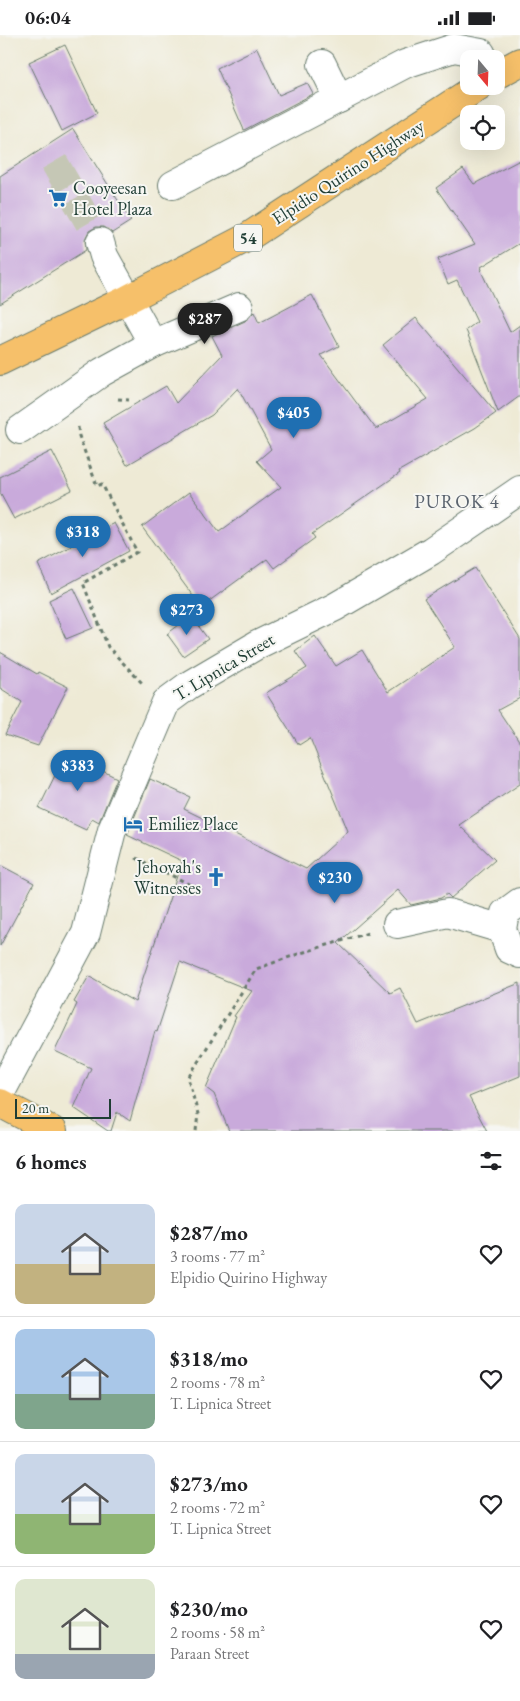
<!DOCTYPE html>
<meta charset="utf-8">
<style>
body{margin:0;font-family:"EB Garamond",serif;background:#f6f6f6;color:#202124;height:100vh;display:flex;flex-direction:column;font-size:19px;white-space:nowrap}
*{box-sizing:border-box;margin:0}
p{font-size:16px;color:#757577}
.icon{flex:none;width:28px;height:28px;fill:none;stroke:currentColor;stroke-width:2;stroke-linecap:round;stroke-linejoin:round}
.map{position:relative;height:1096px;overflow:hidden}
.sheet{display:flex;flex-direction:column;background:#fff;flex:1}
.sheet>*{flex:none}
.needle{width:32px;rotate:161deg}
.controls{position:absolute;left:460px;top:15px;display:grid;gap:10px}
.controls a{display:grid;place-items:center;width:45px;height:45px;border-radius:10px;background:#fff;box-shadow:0 5px 20px #0002;font-size:25px}
.scale{position:absolute;left:15px;bottom:12px;width:96px;box-sizing:border-box;padding-left:5px;border:2px solid #1f3d34;border-top:0;font-size:14px;line-height:18px;white-space:nowrap;color:#1f3d34;-webkit-text-stroke:4px #f6f6f2;paint-order:stroke}
.price{position:absolute;translate:-50% -42px;padding:0 11px;border-radius:18px;background:#1f6fb2;color:#fff;font-size:16px;line-height:32px;filter:drop-shadow(0 1px 2px #0008)}
.price::after{content:'';position:absolute;left:50%;top:30px;width:15px;height:11px;margin-left:-8px;background:inherit;clip-path:polygon(0 0,100% 0,50% 100%)}
.price.current{background:#222;color:#fff}
ul{padding:0;list-style:none}
li{display:flex;align-items:center;gap:15px;height:125px;padding:0 15px}
li+li{border-top:1px solid #e0e0e0}
li span{display:grid;place-items:center;flex:none;width:140px;height:100px;border-radius:10px;color:#555}
li>.icon{margin-inline-start:auto}
span .icon{width:60px;height:60px;fill:#fffc;stroke-width:1}
li b{font-size:21px}
h2{display:flex;justify-content:space-between;align-items:center;height:60px;padding:0 15px;font-size:21px}
.status{display:flex;justify-content:space-between;align-items:center;height:35px;padding:0 25px;background:#fff;direction:ltr}
.status svg{height:14px;fill:currentColor}
.map>svg:first-child{display:block}
.building{fill:#c9aadb}
.lines{fill:none;stroke-linecap:round;stroke-linejoin:round}
.minor-tunnel{stroke:#c5c7b5;stroke-width:28;stroke-dasharray:28 14;stroke-linecap:butt}
.minor-casing{stroke:#677a6c;stroke-width:30}
.major-casing{stroke:#677a6c;stroke-width:30}
.highway-casing{stroke:#677a6c;stroke-width:30}
.path{stroke:#677a6c;stroke-width:3;stroke-dasharray:4 4;stroke-linecap:butt}
.minor{stroke:#fff;stroke-width:28}
.major{stroke:#f6c06b;stroke-width:28}
.highway{stroke:#f6c06b;stroke-width:28}
.labels{text-anchor:middle;stroke-width:4;stroke-linejoin:round;paint-order:stroke}
.shield{fill:#f6f6f2;stroke:#60746d;stroke-width:1}
.shield-label{font-size:16px;font-weight:bold;fill:#1f3d34}
.street-label{font-size:18px;fill:#1f3d34;stroke:#f6f6f2}
.poi-label{font-size:18px;fill:#1f3d34;stroke:#f6f6f2;text-anchor:start}
.neighbourhood-label{font-size:19px;letter-spacing:1px;fill:#5a636e;stroke:#f6f6f2}
</style>
<div class="status"><b>06:04</b><svg viewBox="0 0 49 12"><path d="M0 12V9h3v3zM5 12V6h3v6zM10 12V3h3v9zM15 12V0h3v12zM26 1h20v11H26zM47 4h2v5h-2z"/></svg></div>
<div class="map">
<svg width="520" height="1096" viewBox="0 0 520 1096">
<rect width="100%" height="100%" fill="#f6f6f2"/>
<filter id="ink" filterUnits="userSpaceOnUse"><feTurbulence type="fractalNoise" baseFrequency=".02" numOctaves="2"/><feDisplacementMap in="SourceGraphic" scale="10" xChannelSelector="R" yChannelSelector="G"/><feConvolveMatrix kernelMatrix="1 2 1 2 8 2 1 2 1" color-interpolation-filters="sRGB"/></filter>
<filter id="wash" filterUnits="userSpaceOnUse"><feTurbulence type="fractalNoise" baseFrequency=".0096" numOctaves="4" result="noise"/><feDisplacementMap in="SourceGraphic" scale="20" xChannelSelector="R" yChannelSelector="G"/><feGaussianBlur stdDeviation="1.12" result="paint"/><feColorMatrix in="noise" values="0 0 0 0 0 0 0 0 0 0 0 0 0 0 0 0 0 1.4 0 .05"/><feComposite in="paint" operator="in"/></filter>
<g filter="url(#wash)">
<rect width="100%" height="100%" fill="#eeead5"/>
<g id="blocks">
<g class="building">
<polygon points="65,10 97,78 62,96 29,27"/>
<polygon points="257,13 279,60 307,48 313,59 244,95 217,33"/>
<polygon points="73,94 131,186 112,198 103,192 96,192 89,196 85,204 86,215 0,269 0,141"/>
<polygon points="520,125 520,208 481,232 482,235 481,236 510,297 520,290 520,361 498,377 466,295 477,287 457,245 448,249 438,224 475,209 436,153 463,134 474,149"/>
<polygon points="312,260 339,311 321,320 376,394 428,364 383,310 416,283 496,378 475,393 399,436 400,438 312,499 315,503 274,533 267,524 201,572 142,492 189,457 219,497 281,452 257,426 271,414 238,353 212,380 127,430 103,388 166,351 176,368 222,320 212,301 245,286 254,277 259,288"/>
<polygon points="52,416 72,455 14,484 0,458 0,442"/>
<polygon points="114,488 129,516 51,558 38,529"/>
<polygon points="475,533 520,604 520,663 498,675 520,708 520,749 459,790 495,825 451,863 447,859 441,863 411,870 398,855 338,908 390,958 400,953 418,989 520,948 520,1041 469,1062 487,1096 229,1096 214,1059 206,1053 236,982 234,981 252,956 180,927 157,997 155,996 130,1086 117,1077 111,1096 108,1096 74,1073 91,1033 55,1016 77,969 74,967 89,941 135,967 182,826 127,800 150,744 190,762 184,774 306,834 348,796 310,703 299,710 266,658 307,633 295,616 315,601 336,631 362,615 388,657 455,612 424,564"/>
<polygon points="74,553 93,593 66,604 49,565"/>
<polygon points="191,581 208,604 183,621 167,599"/>
<polygon points="0,617 37,639 38,637 68,652 38,711 5,700 22,667 0,653"/>
<polygon points="66,718 117,743 99,787 92,783 86,795 39,773"/>
<polygon points="0,830 34,848 0,911"/>
</g>
</g>
</g>
<g filter="url(#ink)">
<use href="#blocks" fill-opacity="0" stroke="#677a6c" stroke-width="1"/>
<g class="lines">
<polyline class="minor-tunnel" points="54,127 100,207"/>
<g class="minor-casing">
<g id="minor">
<polyline points="322,29 339,64"/>
<polyline points="173,150 405,29 454,13 481,18 484,24"/>
<polyline points="153,309 239,272"/>
<polyline points="20,395 102,337 153,309 104,221 100,207"/>
<polyline points="520,867 505,878 502,894 509,914 520,919"/>
<polyline points="397,889 448,878 502,894"/>
<polyline points="0,1059 86,898 112,795 166,667 189,650 257,610 335,572 431,516 520,455"/>
</g>
</g>
<g class="major-casing">
<polyline id="major" points="0,1068 53,1096"/>
</g>
<g class="highway-casing">
<g id="highway">
<polyline points="496,40 520,27"/>
<polyline points="0,326 128,264 248,202 479,51"/>
</g>
</g>
<g class="path">
<polyline points="118,364 129,365"/>
<polyline points="78,392 79,401 97,451 102,449 137,517 83,548 108,612 143,649"/>
<polyline points="136,823 201,855"/>
<polyline points="196,1096 198,1079 188,1043 256,934 301,918 368,898"/>
</g>
<use href="#minor" class="minor"/>
<use href="#major" class="major"/>
<use href="#highway" class="highway"/>
</g>
</g>
<defs>
<g id="supermarket-bare" transform="scale(1.5)"><path d="M-6-5.5h2.5l.6 2H6L4.5 2H-2.5L-4.4-4H-6ZM-1.5 3.2a1.3 1.3 0 1 0 .1 0ZM3 3.2a1.3 1.3 0 1 0 .1 0Z" fill="#1f6fb2" stroke="#f6f6f2" stroke-width="2.5" paint-order="stroke"/></g>
<g id="hotel-bare" transform="scale(1.5)"><path d="M-6-4.5h1.5V1H6V5H4.5V3h-9V5H-6ZM-4 0a1.8 1.8 0 1 1 3.6 0ZM.5 0V-2.5h3Q6-2.5 6 0Z" fill="#1f6fb2" stroke="#f6f6f2" stroke-width="2.5" paint-order="stroke"/></g>
<g id="church-bare" transform="scale(1.5)"><path d="M-1.2-6h2.4v3.5h3.3v2.4h-3.3V6h-2.4V-.1h-3.3v-2.4h3.3Z" fill="#1f6fb2" stroke="#f6f6f2" stroke-width="2.5" paint-order="stroke"/></g>
</defs>
<g fill-rule="evenodd">
<use href="#supermarket-bare" x="58" y="163"/>
<use href="#hotel-bare" x="133" y="789"/>
<use href="#church-bare" x="216" y="842"/>
</g>
<g class="labels">
<rect class="shield" x="234" y="189.5" width="28" height="27" rx="4"/>
<g class="shield-label">
<text x="248" y="209">54</text>
</g>
<g class="street-label">
<text transform="translate(348 137) rotate(-33)" y="6">Elpidio Quirino Highway</text>
<text transform="translate(224 632) rotate(-31)" y="6">T. Lipnica Street</text>
</g>
<g class="poi-label">
<text x="73" y="159">Cooyeesan<tspan x="73" dy="21">Hotel Plaza</tspan></text>
<text x="148" y="795">Emiliez Place</text>
<text x="201" y="838" text-anchor="end">Jehovah's<tspan x="201" dy="21">Witnesses</tspan></text>
</g>
<g class="neighbourhood-label">
<text x="457" y="473">PUROK 4</text>
</g>
</g>
</svg>
<div class="controls">
<a><svg class="needle" viewBox="-14 -14 28 28"><path d="M0-13l5 13h-10z" fill="#e53935"/><path d="M0 13l5-13h-10z" fill="#757577"/></svg></a>
<a><svg class="icon" aria-label="locate" viewBox="0 0 24 24"><circle cx="12" cy="12" r="6"/><path d="M12 2v4M12 18v4M2 12h4M18 12h4"/></svg></a>
</div>
<div class="scale">20 m</div>
<b class="price current" style="left:205px;top:310px">$287</b>
<b class="price" style="left:294px;top:404px">$405</b>
<b class="price" style="left:83px;top:523px">$318</b>
<b class="price" style="left:187px;top:601px">$273</b>
<b class="price" style="left:78px;top:757px">$383</b>
<b class="price" style="left:335px;top:869px">$230</b>
</div>
<section class="sheet">
<h2>6 homes<svg class="icon" aria-label="filters" viewBox="0 0 24 24"><path d="M4 7h16M4 17h16"/><circle cx="9" cy="7" r="2"/><circle cx="15" cy="17" r="2"/></svg></h2>
<ul>
<li><span style="background:linear-gradient(#c9d6e8 60%,#c2b280 0)"><svg class="icon" aria-label="home" viewBox="0 0 24 24"><path d="M3 11l9-7 9 7M6 9v11h12V9"/></svg></span><div><b>$287/mo</b><p>3 rooms · 77 m²</p><p>Elpidio Quirino Highway</p></div><svg class="icon" aria-label="heart" viewBox="0 0 24 24"><path d="M12 20l-8-8c-3-5 5-10 8-4 3-6 11-1 8 4z"/></svg></li>
<li><span style="background:linear-gradient(#a9c7e8 65%,#7fa58c 0)"><svg class="icon" aria-label="home" viewBox="0 0 24 24"><path d="M3 11l9-7 9 7M6 9v11h12V9"/></svg></span><div><b>$318/mo</b><p>2 rooms · 78 m²</p><p>T. Lipnica Street</p></div><svg class="icon" aria-label="heart" viewBox="0 0 24 24"><path d="M12 20l-8-8c-3-5 5-10 8-4 3-6 11-1 8 4z"/></svg></li>
<li><span style="background:linear-gradient(#c9d6e8 60%,#8fb573 0)"><svg class="icon" aria-label="home" viewBox="0 0 24 24"><path d="M3 11l9-7 9 7M6 9v11h12V9"/></svg></span><div><b>$273/mo</b><p>2 rooms · 72 m²</p><p>T. Lipnica Street</p></div><svg class="icon" aria-label="heart" viewBox="0 0 24 24"><path d="M12 20l-8-8c-3-5 5-10 8-4 3-6 11-1 8 4z"/></svg></li>
<li><span style="background:linear-gradient(#dfe7d0 75%,#9aa5b1 0)"><svg class="icon" aria-label="home" viewBox="0 0 24 24"><path d="M3 11l9-7 9 7M6 9v11h12V9"/></svg></span><div><b>$230/mo</b><p>2 rooms · 58 m²</p><p>Paraan Street</p></div><svg class="icon" aria-label="heart" viewBox="0 0 24 24"><path d="M12 20l-8-8c-3-5 5-10 8-4 3-6 11-1 8 4z"/></svg></li>
</ul>
</section>
